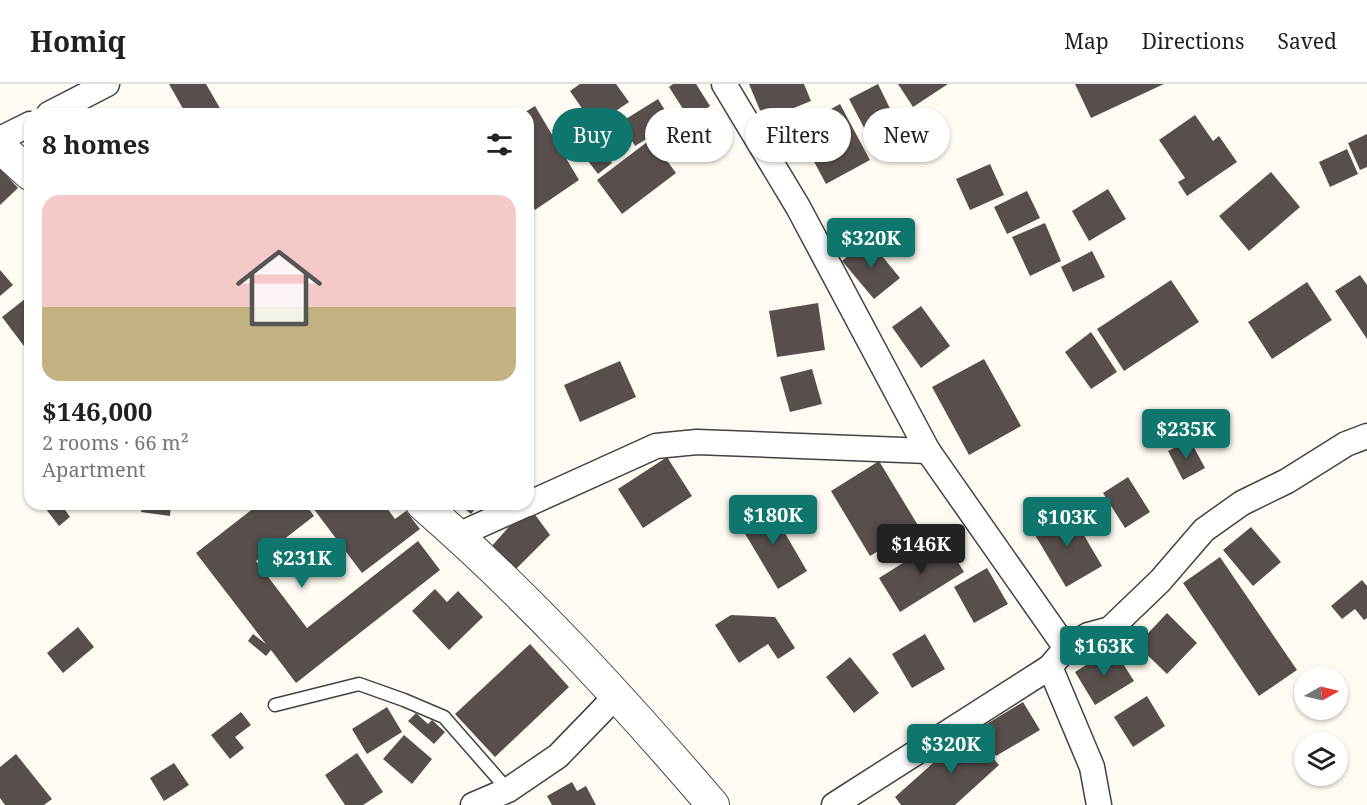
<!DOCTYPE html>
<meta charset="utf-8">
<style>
body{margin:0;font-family:"Noto Serif",serif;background:#f2f2f2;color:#202124;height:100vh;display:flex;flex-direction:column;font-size:22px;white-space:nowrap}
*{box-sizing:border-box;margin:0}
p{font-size:20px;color:#757577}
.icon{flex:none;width:33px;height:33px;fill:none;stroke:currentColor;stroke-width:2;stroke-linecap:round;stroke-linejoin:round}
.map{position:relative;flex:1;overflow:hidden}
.panel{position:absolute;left:24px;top:24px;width:510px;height:402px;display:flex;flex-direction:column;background:#fff;border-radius:18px;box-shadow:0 2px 4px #0004}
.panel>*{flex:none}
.guide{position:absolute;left:552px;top:24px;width:570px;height:54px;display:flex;gap:12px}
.needle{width:39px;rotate:82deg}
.buttons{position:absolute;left:1294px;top:582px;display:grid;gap:12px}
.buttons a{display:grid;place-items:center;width:54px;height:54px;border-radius:50%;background:#fff;box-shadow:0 2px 4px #0004;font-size:30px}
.price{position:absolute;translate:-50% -51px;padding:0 14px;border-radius:6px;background:#0f766e;color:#fff;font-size:20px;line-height:39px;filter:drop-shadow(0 2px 3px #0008)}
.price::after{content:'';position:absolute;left:50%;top:36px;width:18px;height:14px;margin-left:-9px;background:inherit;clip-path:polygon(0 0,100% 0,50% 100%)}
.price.on{background:#222;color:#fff}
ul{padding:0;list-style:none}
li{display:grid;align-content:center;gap:12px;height:318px;padding:0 18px}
li span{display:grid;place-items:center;height:186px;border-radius:18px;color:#555}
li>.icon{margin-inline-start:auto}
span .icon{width:108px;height:108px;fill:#fffc;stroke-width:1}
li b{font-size:26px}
h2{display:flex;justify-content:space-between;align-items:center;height:72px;padding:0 18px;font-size:26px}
.chip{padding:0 21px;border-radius:27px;background:#fff;box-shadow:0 2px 4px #0004;font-size:21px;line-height:54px}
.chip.on{background:#0f766e;color:#fff}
header{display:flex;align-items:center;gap:36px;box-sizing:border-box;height:84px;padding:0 30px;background:#fff;border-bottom:2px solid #e0e0e0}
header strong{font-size:28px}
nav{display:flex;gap:33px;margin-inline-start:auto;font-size:21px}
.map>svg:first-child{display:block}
.building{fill:#584f4c}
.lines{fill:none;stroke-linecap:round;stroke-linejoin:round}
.service-casing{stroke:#424242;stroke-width:15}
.minor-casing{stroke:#424242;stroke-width:27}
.tertiary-casing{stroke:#424242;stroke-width:34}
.service{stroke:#fff;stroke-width:12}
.minor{stroke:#fff;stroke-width:24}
.tertiary{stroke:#fff;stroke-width:32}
</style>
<header>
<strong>Homiq</strong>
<nav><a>Map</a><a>Directions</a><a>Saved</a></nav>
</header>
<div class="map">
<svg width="1367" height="721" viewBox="0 0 1367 721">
<rect width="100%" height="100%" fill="#fffbf2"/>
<g class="building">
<polygon points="169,0 206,0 221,26 214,30 186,30"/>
<polygon points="580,0 616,0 629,18 594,42 570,7"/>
<polygon points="673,0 696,0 710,22 690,36 669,3"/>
<polygon points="749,0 804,0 811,17 764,36"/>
<polygon points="878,0 900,45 872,59 849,15"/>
<polygon points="898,0 948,0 913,23"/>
<polygon points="1075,0 1164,0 1091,34"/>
<polygon points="658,15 673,39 635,62 621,38"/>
<polygon points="840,20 870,76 826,100 796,44"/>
<polygon points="535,22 579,96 535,126 528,115 528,30 522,30"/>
<polygon points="1195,31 1213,57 1219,52 1237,78 1187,112 1178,98 1185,94 1159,56"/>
<polygon points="581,40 612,79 598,90 568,51"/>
<polygon points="708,47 715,65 692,74 686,55"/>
<polygon points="1367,50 1367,83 1360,86 1348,59"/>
<polygon points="651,55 676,89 622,130 597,96"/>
<polygon points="1347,65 1358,90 1330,103 1319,78"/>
<polygon points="990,80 1004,111 970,126 956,95"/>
<polygon points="0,84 18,104 0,121"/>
<polygon points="1271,88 1300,123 1249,167 1219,132"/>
<polygon points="1108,105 1126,135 1089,157 1072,127"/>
<polygon points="1027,107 1040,134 1007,150 994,123"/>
<polygon points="1045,139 1061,177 1030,192 1012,153"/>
<polygon points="868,155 900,194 874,215 842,177"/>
<polygon points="1092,167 1105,193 1073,208 1061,183"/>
<polygon points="0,186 13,201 0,212"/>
<polygon points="1360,191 1367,201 1367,255 1335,207"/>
<polygon points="1171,196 1199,238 1124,287 1097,245"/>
<polygon points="1307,198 1332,236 1272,275 1248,238"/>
<polygon points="30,211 30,270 2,233"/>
<polygon points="818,219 825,266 777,273 769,227"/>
<polygon points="921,222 950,262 921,284 892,243"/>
<polygon points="1091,248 1117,288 1091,305 1065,268"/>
<polygon points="984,275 1021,342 969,371 932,303"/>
<polygon points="620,277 636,313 580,338 564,301"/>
<polygon points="812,285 822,320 790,328 780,293"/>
<polygon points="1190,356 1205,384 1183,396 1168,367"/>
<polygon points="667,373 692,412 643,444 618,405"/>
<polygon points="879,377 919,443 870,472 831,407"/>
<polygon points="1128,393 1150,428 1125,444 1103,409"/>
<polygon points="42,420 61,420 70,433 59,442"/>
<polygon points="142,420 171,420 170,432 141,428"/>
<polygon points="259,420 305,420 314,432 256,477 307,544 418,457 440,486 296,599 271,566 266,572 248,557 253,550 266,560 196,469"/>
<polygon points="310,420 384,420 395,435 406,427 420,445 362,489"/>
<polygon points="463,420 479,420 471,430 461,422"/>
<polygon points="768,420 807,487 778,505 738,438"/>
<polygon points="528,421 550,451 516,485 491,463"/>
<polygon points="1068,424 1102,482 1066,503 1032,446"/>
<polygon points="1251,443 1281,478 1253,502 1223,466"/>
<polygon points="943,454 964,488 900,528 879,494"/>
<polygon points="1220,473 1297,586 1259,612 1183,499"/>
<polygon points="987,484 1008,520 974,539 954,503"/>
<polygon points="1362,496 1367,502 1367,534 1364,536 1355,525 1342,535 1331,522"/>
<polygon points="435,505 447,518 458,507 483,533 449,566 412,527"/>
<polygon points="1167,529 1197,559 1167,590 1137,561"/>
<polygon points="731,531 775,533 795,564 778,575 768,560 739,579 715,541"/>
<polygon points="78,543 94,563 63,589 47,569"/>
<polygon points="925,550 945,585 912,604 892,570"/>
<polygon points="530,560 569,603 495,673 455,630"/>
<polygon points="1113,564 1134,597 1095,621 1075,588"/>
<polygon points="850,573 879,609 854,629 826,593"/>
<polygon points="1147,612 1165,642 1133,663 1114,633"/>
<polygon points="1023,618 1040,646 996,672 980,644"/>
<polygon points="387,623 402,648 367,670 352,645"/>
<polygon points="241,628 251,641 235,653 244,664 230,675 211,651"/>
<polygon points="416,629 428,640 432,636 445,648 434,660 408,637"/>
<polygon points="969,647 999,681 955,721 901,721 895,713"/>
<polygon points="404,651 432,675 412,700 383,675"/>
<polygon points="357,669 383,708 363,721 345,721 325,691"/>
<polygon points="16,670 52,715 44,721 5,721 0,714 0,683"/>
<polygon points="174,679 189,701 164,717 150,694"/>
<polygon points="572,698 577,707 586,702 596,721 552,721 547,712"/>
</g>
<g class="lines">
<g class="service-casing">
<polyline id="service" points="275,621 359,600 404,616 444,633 508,706"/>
</g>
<g class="minor-casing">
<g id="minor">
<polyline points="724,0 798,123 928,367 1066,564"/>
<polyline points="49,30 107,0"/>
<polyline points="0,55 30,40"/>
<polyline points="528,420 656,362 697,358 928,367"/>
<polyline points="458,451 527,420"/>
<polyline points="473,721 508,706 558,672 617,611"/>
<polyline points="834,721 1050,583"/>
<polyline points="1099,721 1092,683 1050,583 1066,564 1088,551 1110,545 1160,497 1204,446 1242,419 1287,397 1346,360 1367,352"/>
</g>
</g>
<g class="tertiary-casing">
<g id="tertiary">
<polyline points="0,63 30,90"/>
<path d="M422 420C527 511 622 615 713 721"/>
</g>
</g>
<use href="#service" class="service"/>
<use href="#minor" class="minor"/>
<use href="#tertiary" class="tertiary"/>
</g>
</svg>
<div class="buttons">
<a><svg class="needle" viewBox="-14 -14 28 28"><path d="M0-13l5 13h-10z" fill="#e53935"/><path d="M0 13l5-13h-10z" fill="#757577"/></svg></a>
<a><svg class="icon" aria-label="layers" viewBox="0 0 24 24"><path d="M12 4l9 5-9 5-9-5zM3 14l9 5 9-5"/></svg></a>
</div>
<b class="price" style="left:871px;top:185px">$320K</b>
<b class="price" style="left:1186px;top:376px">$235K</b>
<b class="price" style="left:773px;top:462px">$180K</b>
<b class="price" style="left:1067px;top:464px">$103K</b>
<b class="price on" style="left:921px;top:491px">$146K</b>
<b class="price" style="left:302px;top:505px">$231K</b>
<b class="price" style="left:1104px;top:593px">$163K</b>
<b class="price" style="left:951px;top:691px">$320K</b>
<div class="guide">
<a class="chip on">Buy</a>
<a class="chip">Rent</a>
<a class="chip">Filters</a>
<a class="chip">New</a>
</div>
<section class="panel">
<h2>8 homes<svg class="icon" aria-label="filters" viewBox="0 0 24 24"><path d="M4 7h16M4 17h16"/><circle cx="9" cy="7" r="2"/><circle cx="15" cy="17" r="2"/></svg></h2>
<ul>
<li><span style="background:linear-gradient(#f6c9c9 60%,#c2b280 0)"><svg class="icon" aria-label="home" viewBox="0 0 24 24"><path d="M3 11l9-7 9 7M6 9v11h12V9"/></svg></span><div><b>$146,000</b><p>2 rooms · 66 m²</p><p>Apartment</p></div></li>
</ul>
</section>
</div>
